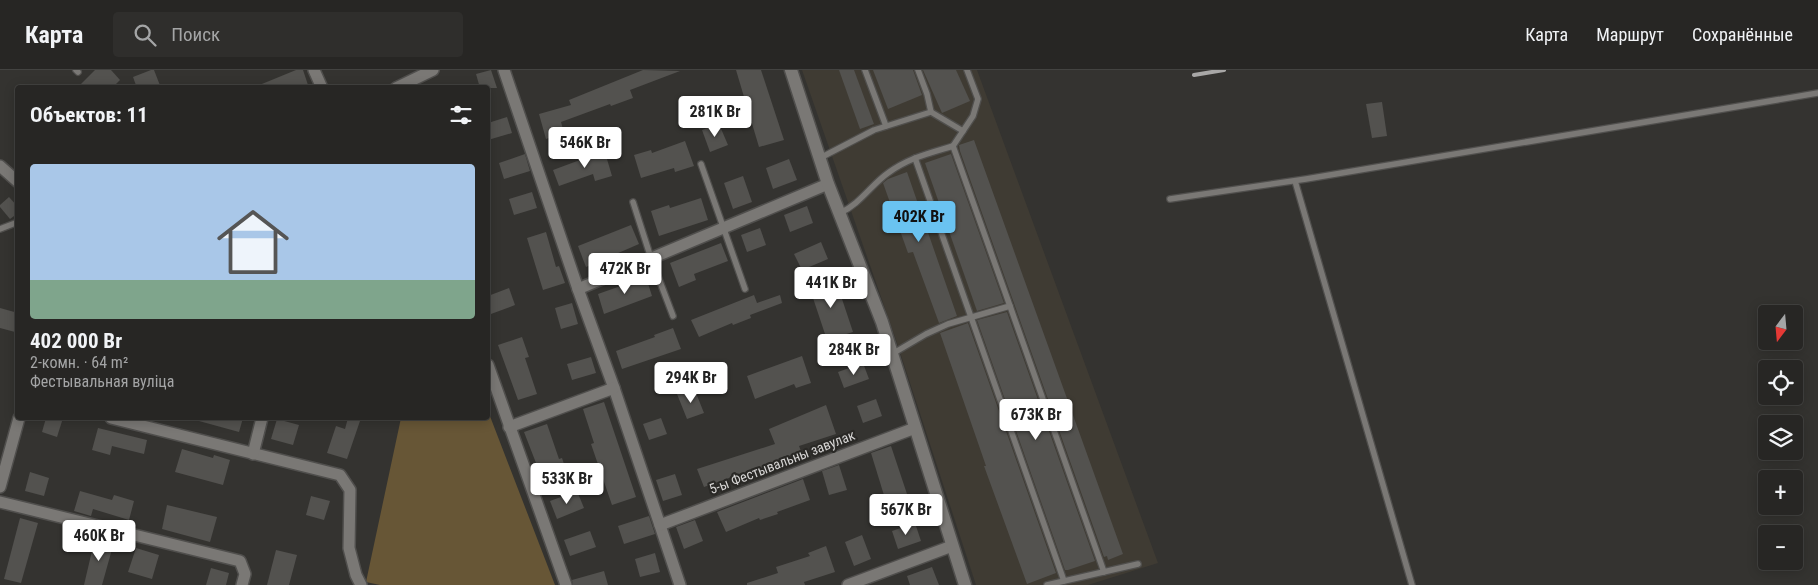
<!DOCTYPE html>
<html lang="ru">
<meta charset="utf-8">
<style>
body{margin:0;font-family:"Roboto Condensed",sans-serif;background:#2f2e2c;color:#f1f3f6;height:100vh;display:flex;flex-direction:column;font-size:19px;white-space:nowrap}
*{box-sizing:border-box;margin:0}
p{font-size:16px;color:#a4a5a6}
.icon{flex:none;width:28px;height:28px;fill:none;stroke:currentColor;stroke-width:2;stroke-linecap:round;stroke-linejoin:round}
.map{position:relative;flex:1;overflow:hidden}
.sheet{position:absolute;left:15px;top:15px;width:475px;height:335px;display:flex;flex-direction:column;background:#272624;border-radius:5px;box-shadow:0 2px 12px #0003,0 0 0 1px #434341}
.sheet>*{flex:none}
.needle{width:32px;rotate:196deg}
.fabs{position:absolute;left:1758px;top:235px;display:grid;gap:10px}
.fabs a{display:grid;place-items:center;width:45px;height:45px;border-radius:5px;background:#272624;box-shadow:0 2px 12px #0003,0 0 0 1px #434341;font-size:25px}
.price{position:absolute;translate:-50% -42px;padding:0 11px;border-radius:5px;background:#fff;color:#222;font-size:16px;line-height:32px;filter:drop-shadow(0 1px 2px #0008)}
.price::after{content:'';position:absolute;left:50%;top:30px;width:15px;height:11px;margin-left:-8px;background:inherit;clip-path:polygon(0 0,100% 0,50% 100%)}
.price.selected{background:#6ac3f1;color:#111}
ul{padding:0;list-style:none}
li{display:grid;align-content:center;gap:10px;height:265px;padding:0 15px}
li+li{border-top:1px solid #434341}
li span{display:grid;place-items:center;height:155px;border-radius:5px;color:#555}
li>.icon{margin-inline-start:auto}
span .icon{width:90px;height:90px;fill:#fffc;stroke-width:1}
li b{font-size:21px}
h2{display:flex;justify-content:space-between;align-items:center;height:60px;padding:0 15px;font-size:21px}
header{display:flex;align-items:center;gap:30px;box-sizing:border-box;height:70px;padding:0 25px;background:#272624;border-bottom:1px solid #434341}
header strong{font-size:24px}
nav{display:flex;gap:28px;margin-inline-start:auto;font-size:18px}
.search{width:350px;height:45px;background:#2f2e2c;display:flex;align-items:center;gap:12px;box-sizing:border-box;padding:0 18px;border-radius:5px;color:#a4a5a6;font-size:19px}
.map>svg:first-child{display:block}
.built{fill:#3f3b33}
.green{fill:#675636}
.building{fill:#53524f}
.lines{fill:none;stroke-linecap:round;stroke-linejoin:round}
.lane-casing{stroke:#504f4d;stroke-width:8}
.street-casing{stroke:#504f4d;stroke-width:14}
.secondary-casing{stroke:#504f4d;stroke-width:15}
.lane{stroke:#7a7875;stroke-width:5.5}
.street{stroke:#7a7875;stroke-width:11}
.secondary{stroke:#7a7875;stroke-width:12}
.rail{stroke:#a8a7a6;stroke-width:4}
.labels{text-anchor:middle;stroke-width:4.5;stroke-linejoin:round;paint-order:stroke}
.street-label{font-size:14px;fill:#d7d6d5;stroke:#2a2926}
</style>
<header>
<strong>Карта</strong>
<div class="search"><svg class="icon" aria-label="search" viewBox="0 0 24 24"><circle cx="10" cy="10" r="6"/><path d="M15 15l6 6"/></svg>Поиск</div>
<nav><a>Карта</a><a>Маршрут</a><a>Сохранённые</a></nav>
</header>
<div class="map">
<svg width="1818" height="515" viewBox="0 0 1818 515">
<rect width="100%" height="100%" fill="#343330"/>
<polygon class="built" points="802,0 977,0 1158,493 1088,515 976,515 896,270"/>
<polygon class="green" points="488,341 555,515 380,515 366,512 401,348 488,348"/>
<g class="building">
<polygon points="95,0 111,0 120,10 112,18 77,18"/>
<polygon points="151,0 154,0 161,18 137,18 133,7"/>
<polygon points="296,0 303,0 309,18 257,18 257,16"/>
<polygon points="491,0 497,18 480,18 476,4"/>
<polygon points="643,0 680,1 630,20 633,28 611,36 610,34 561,52 564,63 546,69 539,44 571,35 569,30"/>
<polygon points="736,0 761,0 784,70 759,77"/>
<polygon points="839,0 854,0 874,54 860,59"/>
<polygon points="873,0 913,0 922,25 888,39"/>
<polygon points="923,0 956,0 970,31 942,43"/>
<polygon points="1382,32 1387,66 1372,68 1366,34"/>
<polygon points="507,47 512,63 488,70 488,53"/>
<polygon points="719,54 728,75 710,82 702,60"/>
<polygon points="974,70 1123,484 1108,490 1107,486 1104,487 960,81 959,75"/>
<polygon points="685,71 694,96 675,102 674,98 641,108 634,85 651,80 652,83"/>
<polygon points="604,79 612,106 595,111 593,104 559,116 553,100 588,87 587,83"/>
<polygon points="525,84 530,101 504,109 499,93"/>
<polygon points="951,84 1004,233 977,241 925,93"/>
<polygon points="789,89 797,110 773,119 766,98"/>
<polygon points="907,102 957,246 939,253 913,182 908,183 883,113 888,109"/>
<polygon points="743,106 752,132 733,139 724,113"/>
<polygon points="532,122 537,138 514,145 509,129"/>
<polygon points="9,127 18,137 18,143 10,149 0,137 0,135"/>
<polygon points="701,128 708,150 659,166 651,141 669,135 670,138"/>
<polygon points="807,136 813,153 790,162 784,145"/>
<polygon points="631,155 639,174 586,197 578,176"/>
<polygon points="760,158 766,175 747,182 741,165"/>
<polygon points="546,162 556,197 559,196 565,213 543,220 527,168"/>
<polygon points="821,172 828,189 802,200 794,184"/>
<polygon points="721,173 728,191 694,204 696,210 679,217 670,193"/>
<polygon points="645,204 652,226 604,244 598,224 632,212 631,209"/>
<polygon points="835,208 853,262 827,270 809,216"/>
<polygon points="509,218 515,235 491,244 488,234 488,226"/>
<polygon points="754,225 757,233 780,225 782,233 750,245 751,248 733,255 732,253 699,267 691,250"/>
<polygon points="572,233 578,254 561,259 555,238"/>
<polygon points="0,238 18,243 15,262 0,258"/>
<polygon points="1007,242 1095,491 1068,500 1065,500 977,250"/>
<polygon points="968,253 1056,503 1027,514 984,396 986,396 940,263"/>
<polygon points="673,258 681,279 622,299 616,281 655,267 654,265"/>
<polygon points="522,267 529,287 525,288 537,324 518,330 498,275"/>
<polygon points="802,286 811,313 796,318 794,314 755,329 747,306"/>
<polygon points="591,287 596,303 572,310 567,294"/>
<polygon points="863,293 869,309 844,318 838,302"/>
<polygon points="694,318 704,343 687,349 677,324"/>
<polygon points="876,329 882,346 863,353 857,336"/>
<polygon points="604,332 636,427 612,435 591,374 594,373 583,339"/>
<polygon points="826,335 836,364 799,376 801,381 764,396 766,400 741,408 740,404 704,417 697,399 775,374 769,359"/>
<polygon points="46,348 63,348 57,367 42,362"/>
<polygon points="199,348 243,348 239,362 199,351"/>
<polygon points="348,348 361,348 347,389 327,383 336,356 345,359"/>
<polygon points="661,348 667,364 649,370 643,354"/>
<polygon points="277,349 299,355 293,375 271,369"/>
<polygon points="547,354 559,389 562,388 567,403 543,411 524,362"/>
<polygon points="98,358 147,370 144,384 112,376 110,385 92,380"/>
<polygon points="891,376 908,427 887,435 871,383"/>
<polygon points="182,379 213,388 214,385 230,390 223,415 175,402"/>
<polygon points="839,395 847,420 829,425 822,401"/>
<polygon points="30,402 49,408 44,426 25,421"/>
<polygon points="675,404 682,425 663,431 656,410"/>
<polygon points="803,409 810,430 777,442 778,444 760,450 759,448 726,462 717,442"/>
<polygon points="80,421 112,430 114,425 134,431 129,450 93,439 91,446 74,441"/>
<polygon points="577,421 584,438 557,449 550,431"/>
<polygon points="311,426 330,431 324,450 306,445"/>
<polygon points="167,435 217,447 210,472 162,459"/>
<polygon points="649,446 655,464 624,474 618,456"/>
<polygon points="20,448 38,453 21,513 4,509"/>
<polygon points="695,450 703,471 684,479 676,457"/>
<polygon points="915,453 921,471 898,479 892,461"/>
<polygon points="590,461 596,477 570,486 564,470"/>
<polygon points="862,465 871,489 854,496 845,472"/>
<polygon points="95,468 114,472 102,515 84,515"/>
<polygon points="826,476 835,502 804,512 805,515 747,515 747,513 778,503 776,497 810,486 808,483"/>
<polygon points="136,478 159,485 152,509 128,502"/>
<polygon points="276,480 297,485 289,515 267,515"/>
<polygon points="655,483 660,502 640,507 635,489"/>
<polygon points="932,497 939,515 910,515 907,506"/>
<polygon points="211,498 229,503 226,515 206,515"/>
<polygon points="604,501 608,515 573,515 572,510"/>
</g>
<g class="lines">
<g class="lane-casing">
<g id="lane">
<polyline points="76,0 78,2"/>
<polyline points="865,0 886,56"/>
<polyline points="931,42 963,61"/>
<polyline points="953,76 973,46 978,29 967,0"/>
<polyline points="820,88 874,60 931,42 927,24 918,0"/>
<polyline points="915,88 1064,511"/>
<polyline points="701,94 745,219"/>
<polyline points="1295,111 1412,515"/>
<polyline points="1170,129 1306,109 1818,23"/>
<polyline points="633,132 651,188 673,246"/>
<path d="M840 143C860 134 871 115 888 103 908 88 930 83 953 76L1010 236 948 254 926 264 892 284"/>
<polyline points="0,159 18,152"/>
<polyline points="1010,236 1104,502"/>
<polyline points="1047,515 1138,494"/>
</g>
</g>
<g class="street-casing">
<g id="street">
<polyline points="314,0 322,18"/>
<polyline points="504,0 578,219 614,318 680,515"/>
<polyline points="396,18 433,0"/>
<polyline points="0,96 18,112"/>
<polyline points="578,219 828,114"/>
<polyline points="488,295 566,515"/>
<polyline points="111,348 340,405 350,420 349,478 356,505 361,515"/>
<polyline points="509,357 614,318"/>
<polyline points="253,384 262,348"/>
<polyline points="0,417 19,348"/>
<polyline points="0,432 240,491 245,504 242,515"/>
<polyline points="660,455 915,358"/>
<polyline points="848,515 952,476"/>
</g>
</g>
<g class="secondary-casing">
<polyline id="secondary" points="791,0 828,114 882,252 965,515"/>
</g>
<use href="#lane" class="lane"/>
<use href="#street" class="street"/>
<use href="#secondary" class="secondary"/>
<polyline class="rail" points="1194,5 1224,0"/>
</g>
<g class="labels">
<g class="street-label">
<text transform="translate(782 392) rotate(-21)" y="5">5-ы Фестывальны завулак</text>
</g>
</g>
</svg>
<div class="fabs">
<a><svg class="needle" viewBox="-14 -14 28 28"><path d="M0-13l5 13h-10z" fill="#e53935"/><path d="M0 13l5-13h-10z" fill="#a4a5a6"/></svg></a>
<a><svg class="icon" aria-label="locate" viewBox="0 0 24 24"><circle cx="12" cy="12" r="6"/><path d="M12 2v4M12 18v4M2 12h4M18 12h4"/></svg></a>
<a><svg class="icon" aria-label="layers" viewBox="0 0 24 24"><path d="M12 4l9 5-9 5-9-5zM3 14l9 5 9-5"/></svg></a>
<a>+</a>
<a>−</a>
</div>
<b class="price" style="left:715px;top:68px">281K Br</b>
<b class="price" style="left:585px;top:99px">546K Br</b>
<b class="price selected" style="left:919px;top:173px">402K Br</b>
<b class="price" style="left:625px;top:225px">472K Br</b>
<b class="price" style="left:831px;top:239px">441K Br</b>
<b class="price" style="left:854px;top:306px">284K Br</b>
<b class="price" style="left:691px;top:334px">294K Br</b>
<b class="price" style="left:1036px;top:371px">673K Br</b>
<b class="price" style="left:567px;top:435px">533K Br</b>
<b class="price" style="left:906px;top:466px">567K Br</b>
<b class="price" style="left:99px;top:492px">460K Br</b>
<section class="sheet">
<h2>Объектов: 11<svg class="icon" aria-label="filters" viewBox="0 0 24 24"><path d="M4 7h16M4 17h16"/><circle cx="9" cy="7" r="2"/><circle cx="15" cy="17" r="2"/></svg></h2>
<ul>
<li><span style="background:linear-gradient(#a9c7e8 75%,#7fa58c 0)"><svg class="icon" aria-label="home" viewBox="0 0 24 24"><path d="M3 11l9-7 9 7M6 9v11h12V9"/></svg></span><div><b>402 000 Br</b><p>2-комн. · 64 m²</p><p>Фестывальная вуліца</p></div></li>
</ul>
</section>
</div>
